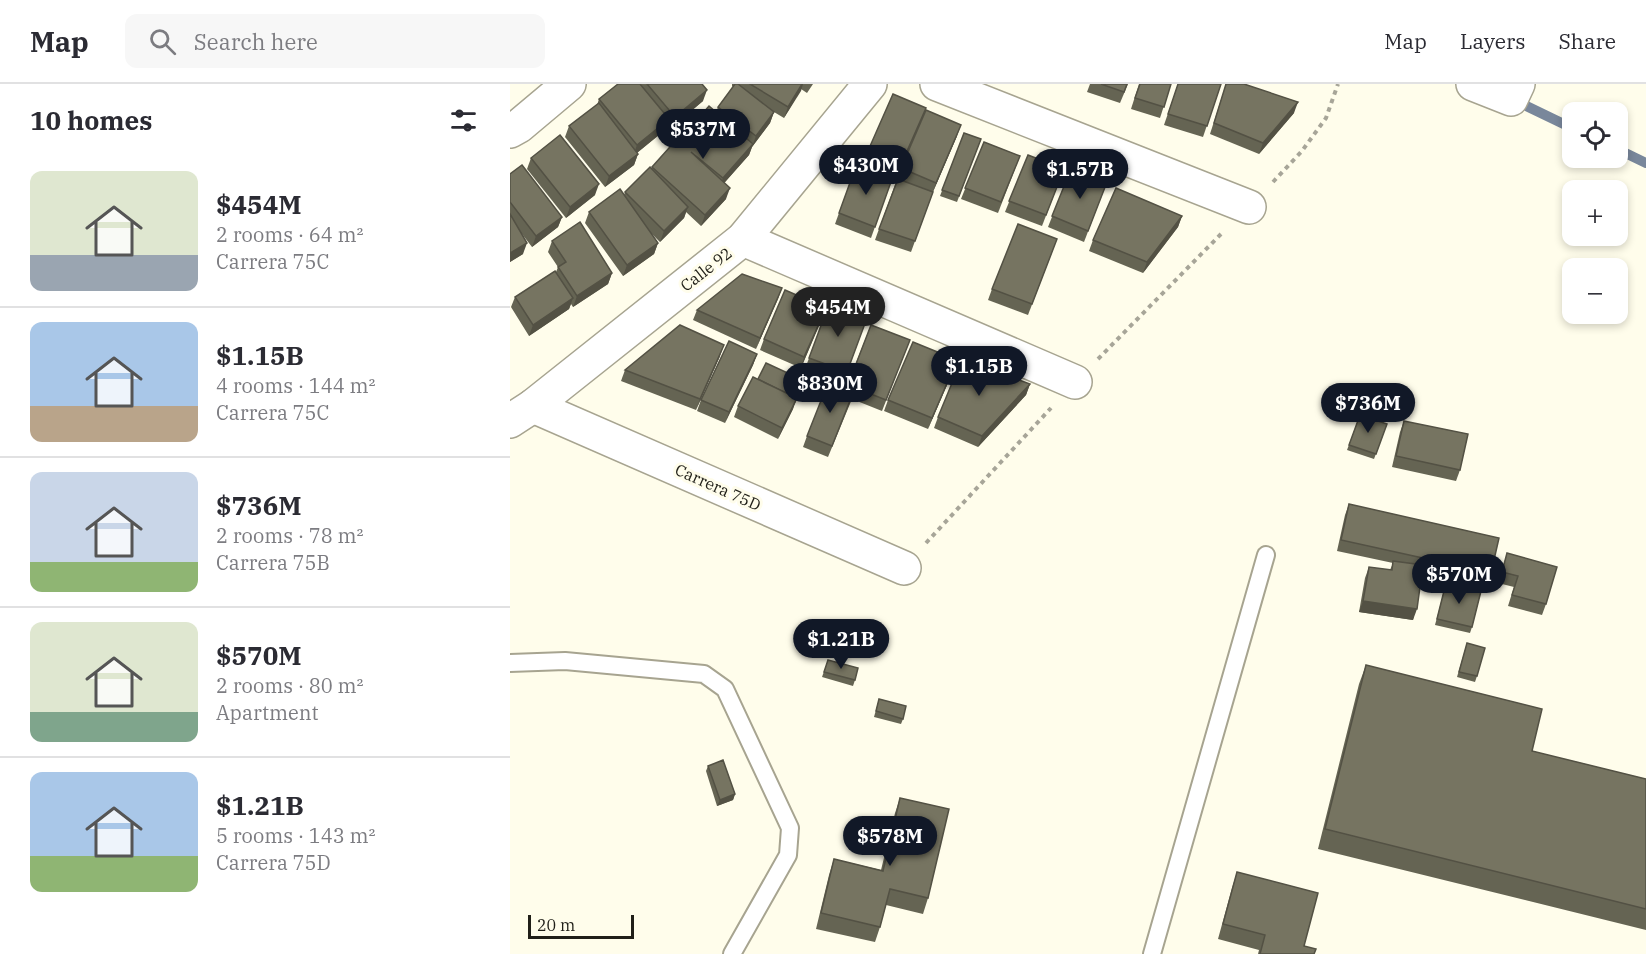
<!DOCTYPE html>
<meta charset="utf-8">
<style>
body{margin:0;font-family:"IBM Plex Serif",serif;background:#f7f7f7;color:#2b2b33;height:100vh;display:flex;flex-direction:column;font-size:22px;white-space:nowrap}
*{box-sizing:border-box;margin:0}
p{font-size:20px;color:#7c7c81}
.icon{flex:none;width:33px;height:33px;fill:none;stroke:currentColor;stroke-width:2;stroke-linecap:round;stroke-linejoin:round}
.map{position:relative;flex:1;overflow:hidden}
.sheet{display:flex;flex-direction:column;background:#fff;width:510px}
.sheet>*{flex:none}
.buttons{position:absolute;left:1052px;top:18px;display:grid;gap:12px}
.buttons a{display:grid;place-items:center;width:66px;height:66px;border-radius:12px;background:#fff;box-shadow:0 3px 9px #0003;font-size:30px}
.scale{position:absolute;left:18px;bottom:15px;width:106px;box-sizing:border-box;padding-left:6px;border:3px solid #201f18;border-top:0;font-size:16px;line-height:21px;white-space:nowrap;color:#201f18;-webkit-text-stroke:4px #fffdeb;paint-order:stroke}
.price{position:absolute;translate:-50% -51px;padding:0 14px;border-radius:21px;background:#111827;color:#fff;font-size:20px;line-height:39px;filter:drop-shadow(0 2px 3px #0008)}
.price::after{content:'';position:absolute;left:50%;top:36px;width:18px;height:14px;margin-left:-9px;background:inherit;clip-path:polygon(0 0,100% 0,50% 100%)}
.price.selected{background:#222;color:#fff}
ul{padding:0;list-style:none}
li{display:flex;align-items:center;gap:18px;height:150px;padding:0 30px}
li+li{border-top:2px solid #e1e1e2}
li span{display:grid;place-items:center;flex:none;width:168px;height:120px;border-radius:12px;color:#555}
li>.icon{margin-inline-start:auto}
span .icon{width:72px;height:72px;fill:#fffc;stroke-width:1}
li b{font-size:26px}
h2{display:flex;justify-content:space-between;align-items:center;height:72px;padding:0 30px;font-size:26px}
header{display:flex;align-items:center;gap:36px;box-sizing:border-box;height:84px;padding:0 30px;background:#fff;border-bottom:2px solid #e1e1e2}
header strong{font-size:28px}
nav{display:flex;gap:33px;margin-inline-start:auto;font-size:21px}
.search{width:420px;height:54px;background:#f7f7f7;display:flex;align-items:center;gap:15px;box-sizing:border-box;padding:0 21px;border-radius:12px;color:#7c7c81;font-size:22px}
main{display:flex;flex:1;min-height:0}
.map>svg:first-child{display:block}
.lines{fill:none;stroke-linecap:round;stroke-linejoin:round}
.stream{stroke:#79879b;stroke-width:10}
.service-casing{stroke:#a7a490;stroke-width:20}
.minor-casing{stroke:#a7a490;stroke-width:36}
.path{stroke:#a7a598;stroke-width:4;stroke-dasharray:4.5 4.5;stroke-linecap:butt}
.service{stroke:#fff;stroke-width:16}
.minor{stroke:#fff;stroke-width:33}
.wall{fill:#656453}
.shaded-wall{fill:#535144}
.building{fill:#767461;stroke:#535144;stroke-width:1.5}
.labels{text-anchor:middle;stroke-width:6;stroke-linejoin:round;paint-order:stroke}
.street-label{font-size:16px;fill:#201f18;stroke:#fffdeb}
</style>
<header>
<strong>Map</strong>
<div class="search"><svg class="icon" aria-label="search" viewBox="0 0 24 24"><circle cx="10" cy="10" r="6"/><path d="M15 15l6 6"/></svg>Search here</div>
<nav><a>Map</a><a>Layers</a><a>Share</a></nav>
</header>
<main>
<section class="sheet">
<h2>10 homes<svg class="icon" aria-label="filters" viewBox="0 0 24 24"><path d="M4 7h16M4 17h16"/><circle cx="9" cy="7" r="2"/><circle cx="15" cy="17" r="2"/></svg></h2>
<ul>
<li><span style="background:linear-gradient(#dfe7d0 70%,#9aa5b1 0)"><svg class="icon" aria-label="home" viewBox="0 0 24 24"><path d="M3 11l9-7 9 7M6 9v11h12V9"/></svg></span><div><b>$454M</b><p>2 rooms · 64 m²</p><p>Carrera 75C</p></div></li>
<li><span style="background:linear-gradient(#a9c7e8 70%,#b9a48a 0)"><svg class="icon" aria-label="home" viewBox="0 0 24 24"><path d="M3 11l9-7 9 7M6 9v11h12V9"/></svg></span><div><b>$1.15B</b><p>4 rooms · 144 m²</p><p>Carrera 75C</p></div></li>
<li><span style="background:linear-gradient(#c9d6e8 75%,#8fb573 0)"><svg class="icon" aria-label="home" viewBox="0 0 24 24"><path d="M3 11l9-7 9 7M6 9v11h12V9"/></svg></span><div><b>$736M</b><p>2 rooms · 78 m²</p><p>Carrera 75B</p></div></li>
<li><span style="background:linear-gradient(#dfe7d0 75%,#7fa58c 0)"><svg class="icon" aria-label="home" viewBox="0 0 24 24"><path d="M3 11l9-7 9 7M6 9v11h12V9"/></svg></span><div><b>$570M</b><p>2 rooms · 80 m²</p><p>Apartment</p></div></li>
<li><span style="background:linear-gradient(#a9c7e8 70%,#8fb573 0)"><svg class="icon" aria-label="home" viewBox="0 0 24 24"><path d="M3 11l9-7 9 7M6 9v11h12V9"/></svg></span><div><b>$1.21B</b><p>5 rooms · 143 m²</p><p>Carrera 75D</p></div></li>
</ul>
</section>
<div class="map">
<svg width="1136" height="870" viewBox="0 0 1136 870">
<rect width="100%" height="100%" fill="#fffdeb"/>
<g class="lines">
<g class="stream">
<polyline points="1004,16 1062,44"/>
<polyline points="1107,65 1136,79"/>
</g>
<g class="service-casing">
<g id="service">
<polyline points="0,579 55,577 194,590 215,605 280,744 278,771 222,870"/>
<polyline points="642,870 756,471"/>
</g>
</g>
<g class="minor-casing">
<g id="minor">
<polyline points="427,0 739,123"/>
<polyline points="963,0 1001,15 1008,0"/>
<polyline points="0,47 9,42 59,0"/>
<polyline points="233,155 565,298"/>
<polyline points="23,322 394,484"/>
<polyline points="0,337 23,322 233,155 360,0"/>
</g>
</g>
<g class="path">
<polyline points="763,98 792,67 816,34 828,0"/>
<polyline points="588,275 711,150"/>
<polyline points="416,459 541,324"/>
</g>
<use href="#service" class="service"/>
<use href="#minor" class="minor"/>
</g>
<g class="wall">
<polygon points="108,0 192,0 193,17 161,44 157,39 155,46 127,69 128,70 124,81 95,103 55,53 59,42 87,21 89,15"/>
<polygon points="222,0 303,0 297,9 291,5 274,34 264,28 260,39 242,63 239,71 214,99 216,115 191,142 176,128 174,134 150,158 141,149 148,159 144,170 113,192 75,139 79,128 114,111 115,108 141,85 142,83 169,57 206,28 208,23 223,3 222,2"/>
<polygon points="580,0 618,0 610,19 577,8"/>
<polygon points="629,0 661,0 650,34 621,25"/>
<polygon points="668,0 711,0 693,53 654,41"/>
<polygon points="716,0 784,29 749,70 700,50"/>
<polygon points="412,35 386,94 353,80 357,69"/>
<polygon points="454,49 471,55 447,118 430,112"/>
<polygon points="447,52 423,108 401,168 365,156 391,84"/>
<polygon points="474,58 510,72 488,129 451,115"/>
<polygon points="518,71 554,85 532,142 495,128"/>
<polygon points="21,74 85,111 56,134 17,85"/>
<polygon points="346,82 382,95 361,154 325,140"/>
<polygon points="561,85 597,98 574,158 538,143"/>
<polygon points="0,90 52,133 48,143 22,163 12,150 13,170 0,178"/>
<polygon points="672,132 668,143 633,189 579,167 583,156"/>
<polygon points="547,155 518,231 478,216 482,205"/>
<polygon points="42,157 102,189 98,200 63,223 61,220 59,225 19,252 1,223 5,213 46,188 48,183 38,168"/>
<polygon points="272,204 246,265 183,236 187,226"/>
<polygon points="319,220 357,234 333,299 295,285"/>
<polygon points="316,224 291,284 250,266 254,255"/>
<polygon points="361,241 400,256 372,327 342,315 318,373 293,363 297,352 335,306"/>
<polygon points="247,270 243,281 215,339 187,327 191,316"/>
<polygon points="210,272 186,326 111,297 115,286"/>
<polygon points="443,287 418,345 374,327 378,316"/>
<polygon points="248,295 291,302 285,313 283,325 268,355 224,333 228,322"/>
<polygon points="520,300 516,311 468,363 424,344 428,333"/>
<polygon points="850,331 877,340 864,375 837,366"/>
<polygon points="894,337 950,386 946,397 882,383 890,348"/>
<polygon points="839,420 981,489 977,500 912,486 903,536 849,528 855,494 859,483 880,486 883,479 827,467 835,431"/>
<polygon points="997,469 1036,520 1032,531 998,522 1004,503 988,499"/>
<polygon points="936,499 962,543 960,549 925,541"/>
<polygon points="957,559 967,592 965,598 947,593"/>
<polygon points="318,576 345,596 343,602 312,593"/>
<polygon points="856,581 1022,667 1136,695 1136,846 808,765 849,600"/>
<polygon points="369,615 393,635 391,640 364,633"/>
<polygon points="198,682 225,710 223,716 207,722 196,687"/>
<polygon points="390,714 418,814 413,830 376,821 370,843 365,858 306,845 319,791 324,775 371,786 385,729"/>
<polygon points="727,788 794,862 804,870 748,870 749,866 708,855 722,804"/>
</g>
<g class="shaded-wall">
<polygon points="292,0 293,0 291,7 274,34 278,23"/>
<polygon points="197,6 193,17 161,44 165,33"/>
<polygon points="788,18 784,29 749,70 753,59"/>
<polygon points="416,24 412,35 386,94 390,83"/>
<polygon points="264,28 260,39 242,63 239,71 209,105 213,94 243,60 246,52"/>
<polygon points="159,35 155,46 123,72 127,61"/>
<polygon points="451,41 447,52 422,110 426,99"/>
<polygon points="128,70 124,81 95,103 99,92"/>
<polygon points="89,100 85,111 56,134 60,123"/>
<polygon points="220,104 216,115 191,142 195,131"/>
<polygon points="178,123 174,134 150,158 154,147"/>
<polygon points="672,132 668,143 633,189 637,178"/>
<polygon points="52,133 48,143 22,163 26,152"/>
<polygon points="17,159 13,170 0,178 0,169"/>
<polygon points="148,159 144,170 113,192 117,181"/>
<polygon points="102,189 98,200 63,223 67,212"/>
<polygon points="272,204 268,215 246,265 250,254"/>
<polygon points="63,214 59,225 19,252 23,241"/>
<polygon points="316,224 312,235 291,284 294,273"/>
<polygon points="214,261 210,272 186,326 190,315"/>
<polygon points="247,270 243,281 215,339 219,328"/>
<polygon points="447,276 443,287 418,345 422,334"/>
<polygon points="520,300 516,311 468,363 472,352"/>
<polygon points="287,314 283,325 268,355 272,344"/>
<polygon points="853,517 907,525 903,536 849,528"/>
<polygon points="225,710 223,716 207,722 210,716"/>
</g>
<g class="building">
<polygon points="108,0 130,0 159,35 127,61 89,15"/>
<polygon points="137,0 192,0 197,6 165,33"/>
<polygon points="225,0 228,0 264,28 246,52 208,23"/>
<polygon points="240,0 292,0 278,23"/>
<polygon points="591,0 617,0 614,8"/>
<polygon points="630,0 661,0 654,23 625,14"/>
<polygon points="668,0 711,0 697,42 658,30"/>
<polygon points="716,0 734,0 788,18 753,59 704,39"/>
<polygon points="383,10 416,24 390,83 357,69"/>
<polygon points="89,19 128,70 99,92 59,42"/>
<polygon points="199,22 243,60 213,94 181,68 220,104 195,131 142,83 167,55 169,57"/>
<polygon points="416,26 451,41 426,99 391,84"/>
<polygon points="454,49 471,55 449,112 432,106"/>
<polygon points="50,51 89,100 60,123 21,74"/>
<polygon points="474,58 510,72 491,118 455,104"/>
<polygon points="518,71 554,85 536,131 499,117"/>
<polygon points="12,81 52,133 26,152 0,118 0,90"/>
<polygon points="346,82 382,95 365,143 329,129"/>
<polygon points="140,83 178,123 154,147 115,108"/>
<polygon points="561,85 597,98 578,147 542,132"/>
<polygon points="388,95 423,108 405,157 369,145"/>
<polygon points="606,104 672,132 637,178 583,156"/>
<polygon points="110,105 148,159 117,181 79,128"/>
<polygon points="0,130 17,159 0,169"/>
<polygon points="70,138 102,189 67,212 48,183 56,178 42,157"/>
<polygon points="508,140 547,155 522,220 482,205"/>
<polygon points="45,187 63,214 23,241 5,213"/>
<polygon points="232,190 272,204 250,254 187,226"/>
<polygon points="275,206 316,224 294,273 254,255"/>
<polygon points="319,220 357,234 337,288 299,274"/>
<polygon points="170,241 214,261 190,315 115,286"/>
<polygon points="361,241 400,256 376,316 338,301"/>
<polygon points="219,257 247,270 219,328 191,316"/>
<polygon points="403,258 447,276 422,334 378,316"/>
<polygon points="452,275 520,300 472,352 428,333"/>
<polygon points="256,279 293,296 284,313 248,295"/>
<polygon points="243,293 287,314 272,344 228,322"/>
<polygon points="318,299 343,309 322,362 297,352"/>
<polygon points="850,331 877,340 866,370 839,361"/>
<polygon points="894,337 958,350 950,386 886,372"/>
<polygon points="839,420 989,454 981,489 831,456"/>
<polygon points="997,469 1047,483 1036,520 1002,511 1008,492 992,488"/>
<polygon points="883,477 913,481 907,525 853,517 859,483 882,486"/>
<polygon points="936,499 971,507 962,543 927,535"/>
<polygon points="957,559 975,564 967,592 949,588"/>
<polygon points="318,576 348,584 345,596 314,588"/>
<polygon points="856,581 1032,625 1022,667 1136,695 1136,825 815,745"/>
<polygon points="369,615 396,622 393,635 366,627"/>
<polygon points="213,676 225,710 210,716 198,682"/>
<polygon points="390,714 439,725 418,814 380,805 370,843 311,829 324,775 373,787"/>
<polygon points="727,788 808,809 794,862 806,865 804,870 750,870 755,851 713,840"/>
</g>
<g class="labels">
<g class="street-label">
<text transform="translate(196 185) rotate(-38)" y="6">Calle 92</text>
<text transform="translate(208 403) rotate(24)" y="6">Carrera 75D</text>
</g>
</g>
</svg>
<div class="buttons">
<a><svg class="icon" aria-label="locate" viewBox="0 0 24 24"><circle cx="12" cy="12" r="6"/><path d="M12 2v4M12 18v4M2 12h4M18 12h4"/></svg></a>
<a>+</a>
<a>−</a>
</div>
<div class="scale">20 m</div>
<b class="price" style="left:193px;top:76px">$537M</b>
<b class="price" style="left:356px;top:112px">$430M</b>
<b class="price" style="left:570px;top:116px">$1.57B</b>
<b class="price selected" style="left:328px;top:254px">$454M</b>
<b class="price" style="left:469px;top:313px">$1.15B</b>
<b class="price" style="left:320px;top:330px">$830M</b>
<b class="price" style="left:858px;top:350px">$736M</b>
<b class="price" style="left:949px;top:521px">$570M</b>
<b class="price" style="left:331px;top:586px">$1.21B</b>
<b class="price" style="left:380px;top:783px">$578M</b>
</div>
</main>
